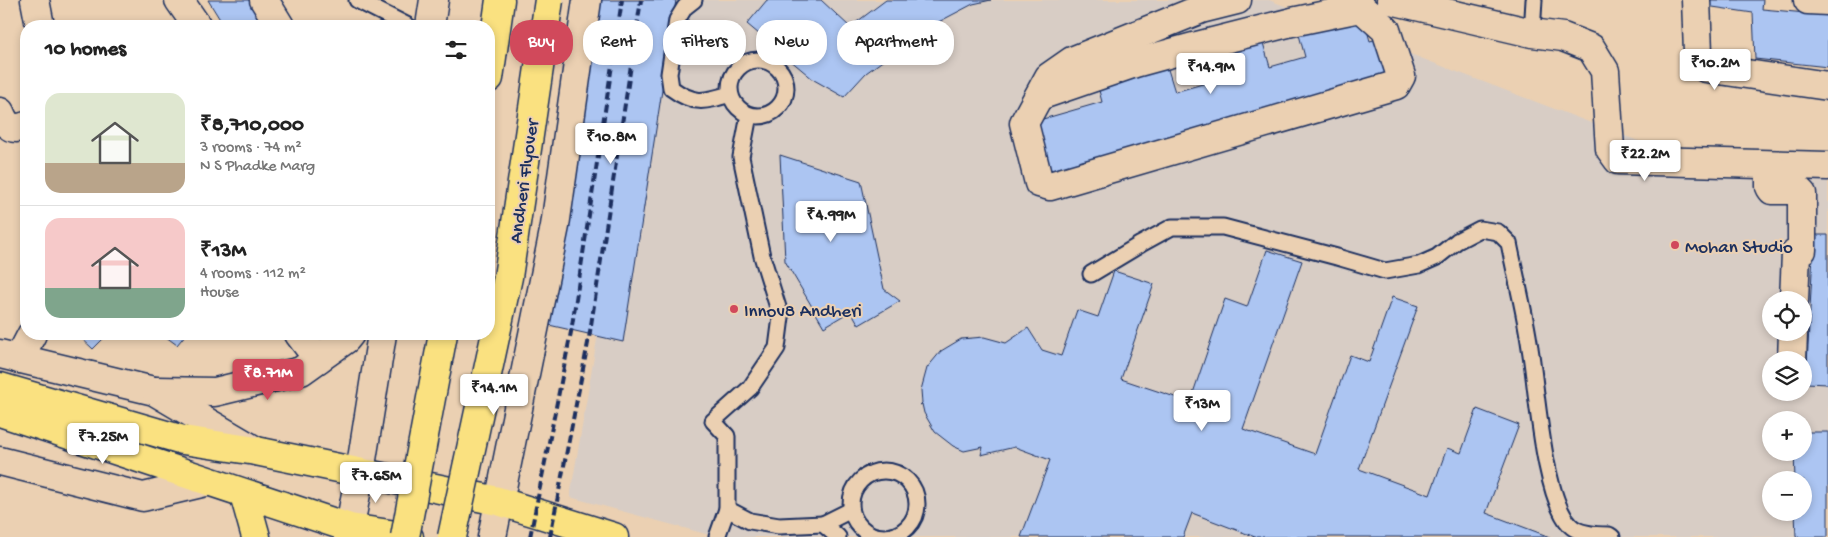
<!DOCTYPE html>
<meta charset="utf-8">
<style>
body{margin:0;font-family:"Gochi Hand",sans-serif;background:#f6f6f6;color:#222;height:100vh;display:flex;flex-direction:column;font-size:19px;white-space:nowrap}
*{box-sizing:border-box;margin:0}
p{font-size:16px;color:#767676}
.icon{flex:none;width:28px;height:28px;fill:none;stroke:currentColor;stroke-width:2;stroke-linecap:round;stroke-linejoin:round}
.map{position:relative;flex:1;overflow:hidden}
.panel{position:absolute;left:20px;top:20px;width:475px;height:320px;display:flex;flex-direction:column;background:#fff;border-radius:20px;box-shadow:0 2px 8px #0003}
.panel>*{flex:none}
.top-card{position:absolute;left:510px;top:20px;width:475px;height:45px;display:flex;gap:10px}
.buttons{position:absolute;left:1762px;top:291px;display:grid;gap:10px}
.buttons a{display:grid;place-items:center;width:50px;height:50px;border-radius:50%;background:#fff;box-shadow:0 2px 8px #0003;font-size:25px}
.price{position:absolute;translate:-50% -42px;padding:0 11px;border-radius:5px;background:#fff;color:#222;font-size:16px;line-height:32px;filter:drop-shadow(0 1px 2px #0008)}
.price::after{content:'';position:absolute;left:50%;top:30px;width:15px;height:11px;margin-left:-8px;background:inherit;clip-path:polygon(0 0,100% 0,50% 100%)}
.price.selected{background:#d1495b;color:#fff}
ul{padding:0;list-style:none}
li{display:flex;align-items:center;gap:15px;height:125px;padding:0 25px}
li+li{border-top:1px solid #e0e0e0}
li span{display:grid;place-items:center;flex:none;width:140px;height:100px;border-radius:15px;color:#555}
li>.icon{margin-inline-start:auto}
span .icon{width:60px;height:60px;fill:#fffc;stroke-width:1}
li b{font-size:21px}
h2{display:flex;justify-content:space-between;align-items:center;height:60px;padding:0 25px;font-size:21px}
.pill{padding:0 18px;border-radius:20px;background:#fff;box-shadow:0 2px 8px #0003;font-size:18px;line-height:45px}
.pill.selected{background:#d1495b;color:#fff}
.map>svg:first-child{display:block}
.built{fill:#d8cdc5;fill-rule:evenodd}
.building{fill:#acc5f2;stroke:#1b2f5e}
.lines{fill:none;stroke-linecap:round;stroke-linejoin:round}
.service-casing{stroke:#1b2f5e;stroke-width:19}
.minor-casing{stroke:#1b2f5e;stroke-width:31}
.tertiary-casing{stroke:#1b2f5e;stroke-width:31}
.primary-casing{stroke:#1b2f5e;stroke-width:31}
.motorway-casing{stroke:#1b2f5e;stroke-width:31}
.service{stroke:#ebd0b2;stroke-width:15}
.minor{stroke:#ebd0b2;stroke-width:28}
.tertiary{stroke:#ebd0b2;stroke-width:28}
.primary{stroke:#fae180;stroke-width:28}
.motorway{stroke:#fae180;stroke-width:28}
.rail{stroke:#1b2f5e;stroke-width:4;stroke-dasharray:8 4;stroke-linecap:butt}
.motorway-bridge-casing{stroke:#1b2f5e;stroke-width:31;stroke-linecap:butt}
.motorway-bridge{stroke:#fae180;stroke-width:28}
.poi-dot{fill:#d1495b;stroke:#ebd0b2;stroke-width:2}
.labels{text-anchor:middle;stroke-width:4;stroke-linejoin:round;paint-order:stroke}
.street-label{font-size:19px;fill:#1b2f5e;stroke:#ebd0b2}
.poi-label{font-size:19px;fill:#1b2f5e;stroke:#ebd0b2;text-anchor:start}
</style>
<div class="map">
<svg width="1828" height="537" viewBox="0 0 1828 537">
<rect width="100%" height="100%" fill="#ebd0b2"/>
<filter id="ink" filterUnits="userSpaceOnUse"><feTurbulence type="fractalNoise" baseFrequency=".02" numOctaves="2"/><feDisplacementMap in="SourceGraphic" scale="10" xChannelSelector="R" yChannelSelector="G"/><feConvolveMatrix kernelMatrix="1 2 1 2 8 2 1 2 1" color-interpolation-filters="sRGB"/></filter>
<g filter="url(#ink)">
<path class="built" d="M655 0H1269L1641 142 1828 171V537H717L570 497ZM1771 300H1804V332H1771ZM1771 360H1804V392H1771ZM1771 420H1804V452H1771ZM1771 480H1804V512H1771Z"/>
<g class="building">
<polygon points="208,0 252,0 267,26 224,26"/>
<polygon points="595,0 676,0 623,342 549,325"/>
<polygon points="767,0 821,0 850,27 886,0 991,0 973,4 929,27 866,73 844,97 814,80 747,24"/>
<polygon points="1706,0 1763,0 1762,9 1828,15 1828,67 1755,59 1753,13 1706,6"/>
<polygon points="1362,13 1370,41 1385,37 1396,77 1044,177 1029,123 1102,102 1097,83 1166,63 1175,92 1206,83 1198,54 1261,36 1270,67 1305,57 1298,31"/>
<polygon points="780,155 861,181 884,289 900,301 859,325 851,311 824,327 785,261"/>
<polygon points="1814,235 1828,235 1828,384 1806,383"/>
<polygon points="1267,250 1302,261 1243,429 1315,454 1350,355 1369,362 1392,297 1418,306 1359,469 1430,495 1447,448 1461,453 1477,409 1519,425 1486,513 1550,537 1255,537 1192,513 1183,537 1021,537 1050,460 1015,447 981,455 983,447 964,451 953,446 935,432 924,413 922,404 920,405 922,403 921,390 927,368 941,351 961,339 984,337 1006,343 1028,328 1042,350 1061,356 1077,310 1098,317 1114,271 1154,284 1121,379 1190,402 1225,299 1247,307"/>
<polygon points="77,334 108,334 93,349"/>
<polygon points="162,334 186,334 177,345"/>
<polygon points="1804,432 1828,432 1828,537 1796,537 1795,512 1804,512 1804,480 1795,480 1794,452 1804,452"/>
</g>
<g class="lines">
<g class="service-casing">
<g id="service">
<polyline points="357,0 408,26"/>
<path d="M694 0 685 7 677 20 669 74 671 88C694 105 704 102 730 94"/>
<polyline points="1532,33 1534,0"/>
<circle cx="758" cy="88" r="28"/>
<path d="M1091 274 1141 244 1172 227H1223L1337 257 1385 271 1419 265 1437 257 1457 241 1480 229 1498 232 1509 243C1516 278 1525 313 1530 348 1537 389 1543 496 1570 525 1578 534 1598 535 1609 535L1612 537"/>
<circle cx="884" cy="504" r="33"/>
<polyline points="727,509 750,521 779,526 823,524 838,537"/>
<polyline points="823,524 851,510"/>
<polyline points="717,537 727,509 727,436 713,421 750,388 777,348 781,317 762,256 741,157 749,115"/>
</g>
</g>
<g class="minor-casing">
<g id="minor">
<polyline points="35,0 40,26"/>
<polyline points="179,0 197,26"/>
<polyline points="264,0 280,26"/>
<polyline points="1237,0 1201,9 1072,61 1049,77 1024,123 1039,183 1050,186 1396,85 1401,76 1386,30 1358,5 1357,0"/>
<polyline points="1391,0 1532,33 1563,37 1591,48 1605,71 1610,149 1618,160 1828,166"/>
<polyline points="1696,0 1698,52 1706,68 1828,86"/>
<polyline points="1808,0 1828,1"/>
<polyline points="1039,96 1135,63 1197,46 1292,22 1355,9 1358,5"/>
<path d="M0 112C6 127 12 131 26 126"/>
<polyline points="1770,165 1770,187 1772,190 1798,190 1802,194 1802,250 1796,253 1794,300"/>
<polyline points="299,334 318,359"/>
<polyline points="19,359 32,334"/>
<polyline points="1792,360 1793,332"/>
</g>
</g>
<g class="tertiary-casing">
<g id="tertiary">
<polyline points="430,26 434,0"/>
<polyline points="0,354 154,391 256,451"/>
<polyline points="156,391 215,392 301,371 346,339 350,334"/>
<polyline points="0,461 143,497 206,482"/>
<polyline points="348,537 360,472 382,334"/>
<polyline points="492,537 555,226 587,0"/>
</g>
</g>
<g class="primary-casing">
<g id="primary">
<polyline points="0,387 183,440 256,451 498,501 614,537"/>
<polyline points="0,412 350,528 409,537"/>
<polyline points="244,494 256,537"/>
</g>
</g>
<g class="motorway-casing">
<polyline id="motorway" points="489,78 500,0"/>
</g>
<use href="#service" class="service"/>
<use href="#minor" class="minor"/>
<use href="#tertiary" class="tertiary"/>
<use href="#primary" class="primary"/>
<use href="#motorway" class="motorway"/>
<g class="rail">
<polyline points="530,537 571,332 622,0"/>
<polyline points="550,537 589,338 641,0"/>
</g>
<g class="motorway-bridge-casing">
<g id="motorway-bridge">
<polyline points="405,537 443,334"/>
<polyline points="452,537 508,277 549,0"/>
</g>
</g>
<use href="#motorway-bridge" class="motorway-bridge"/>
</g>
</g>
<g class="poi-dot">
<circle cx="1675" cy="245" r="5"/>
<circle cx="734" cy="309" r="5"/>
</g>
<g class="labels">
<g class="street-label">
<text transform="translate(522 181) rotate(-82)" y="7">Andheri Flyover</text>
</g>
<g class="poi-label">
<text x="1685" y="252">Mohan Studio</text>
<text x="744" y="316">Innov8 Andheri</text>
</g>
</g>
</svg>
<div class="buttons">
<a><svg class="icon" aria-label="locate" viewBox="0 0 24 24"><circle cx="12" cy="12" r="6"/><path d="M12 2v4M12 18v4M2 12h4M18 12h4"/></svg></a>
<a><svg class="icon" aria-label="layers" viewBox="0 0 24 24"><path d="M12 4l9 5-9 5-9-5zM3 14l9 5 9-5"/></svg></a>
<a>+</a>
<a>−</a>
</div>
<b class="price" style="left:1715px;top:91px">₹10.2M</b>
<b class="price" style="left:1211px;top:95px">₹14.9M</b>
<b class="price" style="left:611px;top:165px">₹10.8M</b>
<b class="price" style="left:1645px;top:182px">₹22.2M</b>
<b class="price" style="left:831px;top:243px">₹4.99M</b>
<b class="price selected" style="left:268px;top:401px">₹8.71M</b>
<b class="price" style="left:494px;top:416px">₹14.1M</b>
<b class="price" style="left:1202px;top:432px">₹13M</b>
<b class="price" style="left:103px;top:465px">₹7.25M</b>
<b class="price" style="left:376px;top:504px">₹7.65M</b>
<div class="top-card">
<a class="pill selected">Buy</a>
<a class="pill">Rent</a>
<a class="pill">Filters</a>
<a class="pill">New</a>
<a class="pill">Apartment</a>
</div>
<section class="panel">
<h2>10 homes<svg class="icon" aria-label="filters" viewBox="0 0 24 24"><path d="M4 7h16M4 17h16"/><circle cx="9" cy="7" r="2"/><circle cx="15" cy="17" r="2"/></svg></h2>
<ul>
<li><span style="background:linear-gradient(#dfe7d0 70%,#b9a48a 0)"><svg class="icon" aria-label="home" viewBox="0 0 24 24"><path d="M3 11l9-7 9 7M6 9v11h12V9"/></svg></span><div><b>₹8,710,000</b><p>3 rooms · 74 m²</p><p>N S Phadke Marg</p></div></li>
<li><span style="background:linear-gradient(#f6c9c9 70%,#7fa58c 0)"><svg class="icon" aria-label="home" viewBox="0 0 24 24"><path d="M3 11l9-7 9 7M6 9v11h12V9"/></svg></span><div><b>₹13M</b><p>4 rooms · 112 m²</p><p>House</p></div></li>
</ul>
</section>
</div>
